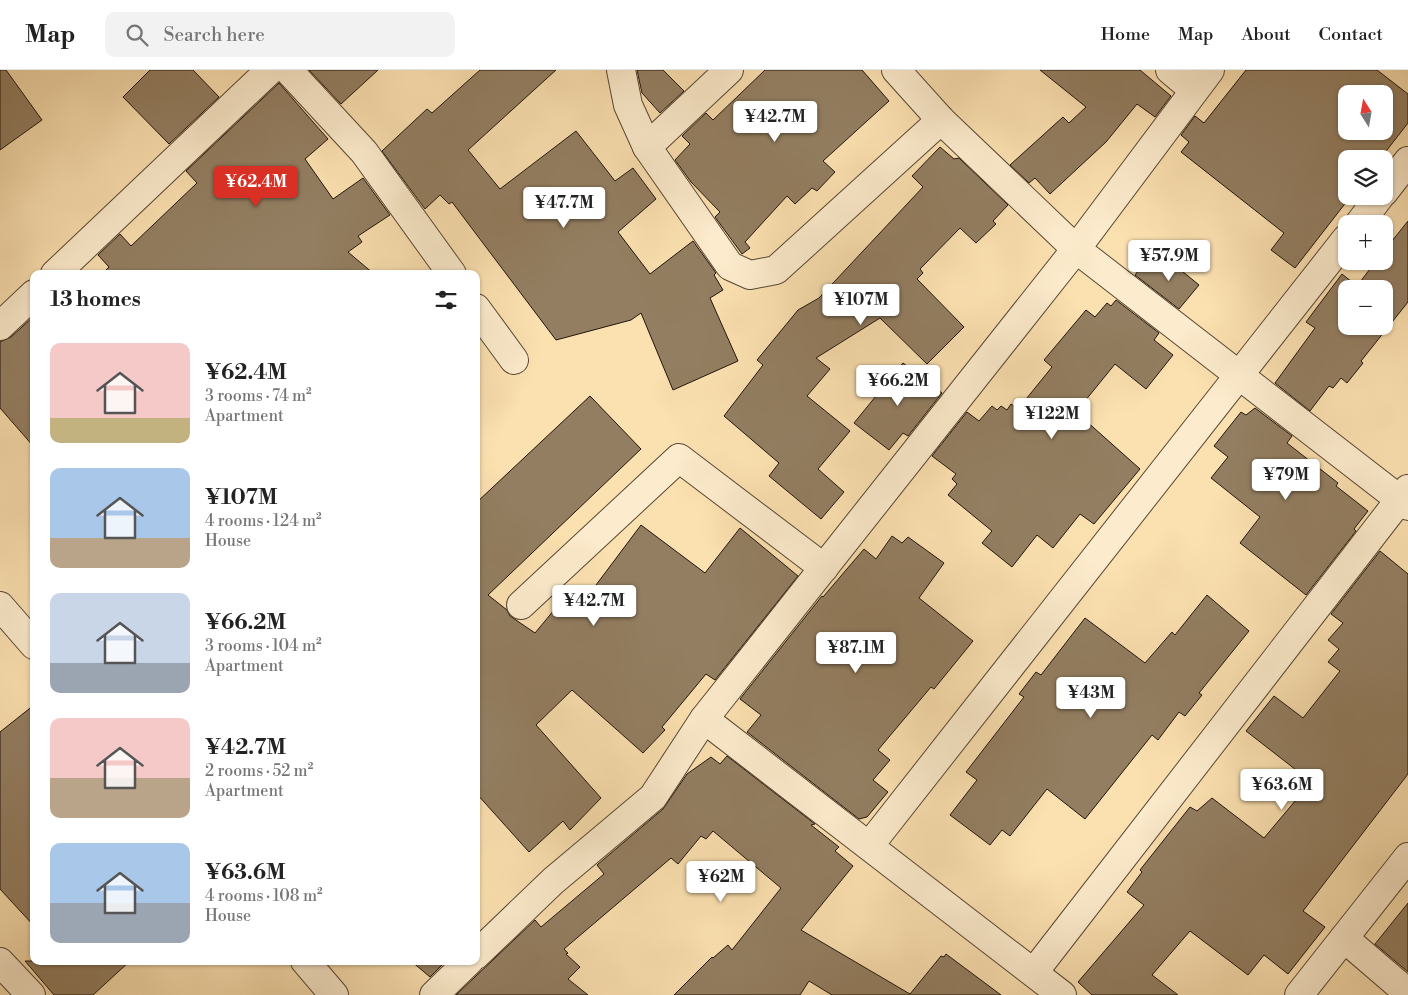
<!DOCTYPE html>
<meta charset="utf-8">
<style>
body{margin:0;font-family:"Libre Bodoni",serif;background:#f2f2f2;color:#222;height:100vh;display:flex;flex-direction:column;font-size:19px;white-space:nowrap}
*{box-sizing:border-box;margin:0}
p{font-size:16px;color:#767676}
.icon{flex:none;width:28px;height:28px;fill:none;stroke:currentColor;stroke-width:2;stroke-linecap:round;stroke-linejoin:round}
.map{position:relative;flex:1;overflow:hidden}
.drawer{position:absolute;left:30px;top:200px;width:450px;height:695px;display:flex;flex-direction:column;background:#fff;border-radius:10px;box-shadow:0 1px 4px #0004}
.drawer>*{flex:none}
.needle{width:32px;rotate:349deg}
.buttons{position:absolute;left:1338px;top:15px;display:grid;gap:10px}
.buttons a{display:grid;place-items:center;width:55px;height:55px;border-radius:10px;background:#fff;box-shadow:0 1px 4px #0004;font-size:25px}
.price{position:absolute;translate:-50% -42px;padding:0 11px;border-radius:5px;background:#fff;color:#222;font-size:16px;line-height:32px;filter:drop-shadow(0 1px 2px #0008)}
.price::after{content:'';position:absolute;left:50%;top:30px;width:15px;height:11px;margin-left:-8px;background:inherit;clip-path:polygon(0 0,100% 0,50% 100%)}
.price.current{background:#d93025;color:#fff}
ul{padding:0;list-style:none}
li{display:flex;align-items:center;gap:15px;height:125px;padding:0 20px}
li span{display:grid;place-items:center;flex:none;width:140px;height:100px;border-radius:10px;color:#555}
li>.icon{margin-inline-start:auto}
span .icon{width:60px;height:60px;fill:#fffc;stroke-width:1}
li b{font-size:21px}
h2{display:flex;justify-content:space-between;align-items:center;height:60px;padding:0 20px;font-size:21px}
header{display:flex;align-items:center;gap:30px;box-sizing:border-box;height:70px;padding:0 25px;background:#fff;border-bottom:1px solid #e0e0e0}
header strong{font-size:24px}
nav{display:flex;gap:28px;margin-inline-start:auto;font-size:18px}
.search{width:350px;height:45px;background:#f2f2f2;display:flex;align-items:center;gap:12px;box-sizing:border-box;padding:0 18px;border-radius:10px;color:#767676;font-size:19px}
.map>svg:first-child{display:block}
.building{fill:#937e61;stroke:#22140c;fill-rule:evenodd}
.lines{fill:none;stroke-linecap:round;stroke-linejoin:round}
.minor-casing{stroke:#584735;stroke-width:30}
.tertiary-casing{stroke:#584735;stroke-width:30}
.minor{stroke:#fcebcc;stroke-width:28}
.tertiary{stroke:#fcebcc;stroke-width:28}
</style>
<header>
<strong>Map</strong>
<div class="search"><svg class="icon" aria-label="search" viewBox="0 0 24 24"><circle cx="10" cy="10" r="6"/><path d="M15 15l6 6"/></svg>Search here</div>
<nav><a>Home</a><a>Map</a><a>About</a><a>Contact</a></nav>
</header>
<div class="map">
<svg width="1408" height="925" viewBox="0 0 1408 925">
<rect width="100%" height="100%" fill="#fbe0b0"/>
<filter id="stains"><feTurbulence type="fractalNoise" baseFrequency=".004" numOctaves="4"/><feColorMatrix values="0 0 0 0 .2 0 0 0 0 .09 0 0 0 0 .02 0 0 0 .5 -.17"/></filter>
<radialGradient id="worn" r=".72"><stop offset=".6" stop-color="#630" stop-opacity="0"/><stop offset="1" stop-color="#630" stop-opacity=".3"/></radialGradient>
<g class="building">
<polygon points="0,0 6,0 42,50 0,80"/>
<polygon points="150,0 193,0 219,27 169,74 123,27"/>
<polygon points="309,0 378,0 341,34"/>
<polygon points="480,0 556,0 468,80 500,119 576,61 615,111 633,98 656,129 618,162 650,204 693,171 716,203 714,205 723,220 710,228 738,291 673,320 641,243 631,250 556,270 452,132 449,134 440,125 425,139 382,81 427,39 432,43"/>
<polygon points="637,0 663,0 684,21 660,43 642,23"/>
<polygon points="765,0 862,0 889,31 823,91 835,102 817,121 812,118 795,134 787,126 745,172 750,178 742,184 715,147 720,142 691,112 675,90 690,74 682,66 706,43 713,50"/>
<polygon points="1040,0 1140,0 1171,26 1155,47 1137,34 1106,72 1050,124 1035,108 1029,113 1010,95 1063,47 1069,53 1086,37"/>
<path d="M1246 0H1377L1408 24V53L1380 89H1346V126H1351L1295 198 1271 180 1284 163 1181 82 1189 72 1181 65 1195 46 1204 53ZM1346 24H1384V61H1346Z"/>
<polygon points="279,13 328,69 305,89 333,129 363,108 390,145 358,166 362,172 348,182 374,204 102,204 109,197 98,185 120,164 131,176 197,113 186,101"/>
<polygon points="940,77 954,89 959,88 1008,135 993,151 996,154 976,173 960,158 920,199 923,203 917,209 964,257 927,294 880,248 816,288 830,299 807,326 850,361 818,399 844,422 821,449 769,406 779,393 724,346 763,295 757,290 798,240 819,228 923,117 912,106"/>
<path d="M1408 151V232L1361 291 1363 293 1347 313 1341 308 1333 318 1329 316 1310 341 1275 313 1315 258 1306 252 1342 204 1357 216 1376 191H1384V181ZM1346 219H1384V256H1346Z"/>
<polygon points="1165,187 1199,215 1179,239 1135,205 1144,193 1154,200"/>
<polygon points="1116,230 1159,263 1154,270 1173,285 1146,319 1115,294 1076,342 1140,399 1094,454 1080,444 1053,478 1037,465 1012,497 982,473 992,461 948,425 957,414 952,409 956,404 932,386 967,342 979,351 992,336 997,340 1001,336 1007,340 1011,334 1018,339 1052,297 1044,290 1086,240 1095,247 1107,233 1111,236"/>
<polygon points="34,246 34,377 0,338 0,272 11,267"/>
<polygon points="903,293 942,323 908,366 903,363 889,380 854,353"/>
<polygon points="590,326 641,379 488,525 507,540 510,546 535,563 574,516 587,527 641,455 705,503 740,458 798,506 715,610 706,604 662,657 665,660 643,683 572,620 536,655 601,728 570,760 563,751 529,782 476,723 476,433"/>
<polygon points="1255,338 1292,366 1287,373 1338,413 1336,416 1368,441 1354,459 1356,461 1306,525 1240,473 1260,447 1211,408 1228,387 1214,376 1241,342 1246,345"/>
<polygon points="892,466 902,473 908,467 944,493 919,528 973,571 934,619 931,617 878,680 890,690 873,710 888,722 867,747 859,749 747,662 761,645 740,629 822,526 823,527 864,479 876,489"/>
<polygon points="1380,481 1408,504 1408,704 1303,841 1325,857 1288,904 1264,885 1248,905 1190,861 1152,905 1178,925 1092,925 1078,912 1144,835 1127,822 1142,802 1140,800 1190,737 1197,741 1212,728 1264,768 1301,724 1299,723 1309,710 1246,661 1274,626 1303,648 1340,601 1328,592 1339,579 1328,570 1343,553 1331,544"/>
<polygon points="1207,525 1249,561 1199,623 1202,625 1185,646 1179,642 1158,670 1152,665 1085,749 1047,719 1010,766 1002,760 990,775 950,745 977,710 966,702 1024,627 1019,624 1036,602 1041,605 1085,548 1145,593 1172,562 1175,565"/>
<polygon points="34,635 34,856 0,819 0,662"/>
<polygon points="727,686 815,754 811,755 839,777 835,781 853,796 801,860 910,924 941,886 944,887 946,884 1001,925 832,925 809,911 800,925 674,925 712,887 713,888 728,875 732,880 781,818 713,761 706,769 701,766 678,794 671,788 564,879 568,883 566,884 580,897 568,909 588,925 456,925 535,850 541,857 604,804 597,795 663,739 687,704 711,687 720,694"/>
<polygon points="1408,833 1408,902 1375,874"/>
<polygon points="25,891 130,891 93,925 54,925"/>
<polygon points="411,891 446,891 430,907"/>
</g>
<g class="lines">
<g class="minor-casing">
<g id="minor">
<polyline points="288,0 364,82 452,204"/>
<polyline points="621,0 628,35 647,77"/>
<polyline points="729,0 647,77 730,196 750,205 776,200 941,50"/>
<polyline points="896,0 941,50 1076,179 1408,436"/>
<polyline points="1170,0 1194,20"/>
<polyline points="1384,122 1408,91"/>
<polyline points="1359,154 1380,126"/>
<polyline points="55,204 270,0"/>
<polyline points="476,238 514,290"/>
<polyline points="0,256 34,224"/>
<polyline points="521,535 679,388 824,498"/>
<polyline points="704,649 1062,925"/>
<polyline points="869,776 1346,169"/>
<polyline points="1344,868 1408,923"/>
<polyline points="476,885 553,811 653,727 704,649 1076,179 1210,0"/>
<polyline points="0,892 31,925"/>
<polyline points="1034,902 1408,419"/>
<polyline points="434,925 469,891"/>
<polyline points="1299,925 1408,787"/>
</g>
</g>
<g class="tertiary-casing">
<g id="tertiary">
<polyline points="0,536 34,575"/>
<polyline points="305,891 334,925"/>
</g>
</g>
<use href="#minor" class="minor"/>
<use href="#tertiary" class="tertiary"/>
</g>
<rect width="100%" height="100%" filter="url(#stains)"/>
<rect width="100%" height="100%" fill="url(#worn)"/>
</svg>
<div class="buttons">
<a><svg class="needle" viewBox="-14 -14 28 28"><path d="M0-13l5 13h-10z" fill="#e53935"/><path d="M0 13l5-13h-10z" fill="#767676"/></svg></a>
<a><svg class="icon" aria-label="layers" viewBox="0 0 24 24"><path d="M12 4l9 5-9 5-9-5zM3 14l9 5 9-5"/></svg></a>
<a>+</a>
<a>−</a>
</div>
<b class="price" style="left:775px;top:73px">¥42.7M</b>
<b class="price current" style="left:256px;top:138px">¥62.4M</b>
<b class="price" style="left:564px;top:159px">¥47.7M</b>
<b class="price" style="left:1169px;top:212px">¥57.9M</b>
<b class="price" style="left:861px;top:256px">¥107M</b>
<b class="price" style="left:898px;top:337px">¥66.2M</b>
<b class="price" style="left:1052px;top:370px">¥122M</b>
<b class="price" style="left:1286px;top:431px">¥79M</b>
<b class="price" style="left:594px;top:557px">¥42.7M</b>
<b class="price" style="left:856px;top:604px">¥87.1M</b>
<b class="price" style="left:1091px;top:649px">¥43M</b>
<b class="price" style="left:1282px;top:741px">¥63.6M</b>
<b class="price" style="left:721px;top:833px">¥62M</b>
<section class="drawer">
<h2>13 homes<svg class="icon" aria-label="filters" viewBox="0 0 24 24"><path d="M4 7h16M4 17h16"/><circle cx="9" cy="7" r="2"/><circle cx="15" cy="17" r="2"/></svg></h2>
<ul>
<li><span style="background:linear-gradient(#f6c9c9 75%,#c2b280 0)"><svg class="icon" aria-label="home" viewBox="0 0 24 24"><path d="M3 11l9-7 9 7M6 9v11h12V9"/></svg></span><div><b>¥62.4M</b><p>3 rooms · 74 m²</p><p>Apartment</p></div></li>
<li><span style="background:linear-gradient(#a9c7e8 70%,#b9a48a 0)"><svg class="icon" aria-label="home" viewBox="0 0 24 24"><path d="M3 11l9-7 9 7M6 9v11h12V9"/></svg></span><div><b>¥107M</b><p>4 rooms · 124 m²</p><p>House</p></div></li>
<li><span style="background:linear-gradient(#c9d6e8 70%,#9aa5b1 0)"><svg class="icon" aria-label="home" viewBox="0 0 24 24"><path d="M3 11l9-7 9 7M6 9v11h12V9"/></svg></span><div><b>¥66.2M</b><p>3 rooms · 104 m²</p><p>Apartment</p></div></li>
<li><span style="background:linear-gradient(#f6c9c9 60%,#b9a48a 0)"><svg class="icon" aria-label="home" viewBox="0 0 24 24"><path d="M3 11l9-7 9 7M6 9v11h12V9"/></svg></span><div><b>¥42.7M</b><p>2 rooms · 52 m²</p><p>Apartment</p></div></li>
<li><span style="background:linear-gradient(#a9c7e8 60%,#9aa5b1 0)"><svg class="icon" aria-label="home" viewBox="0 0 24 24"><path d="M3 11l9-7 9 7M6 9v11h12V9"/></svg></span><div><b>¥63.6M</b><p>4 rooms · 108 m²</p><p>House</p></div></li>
</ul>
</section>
</div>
